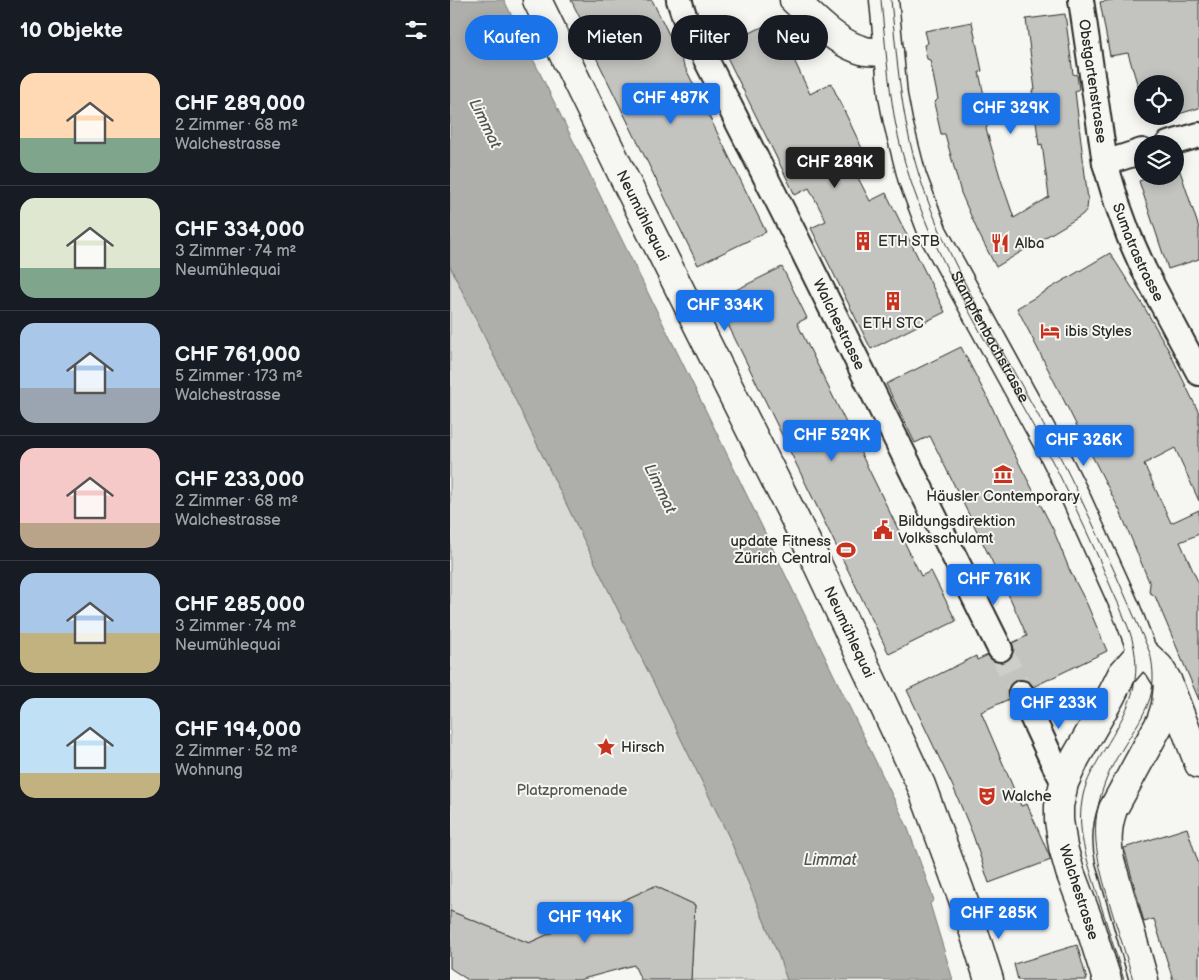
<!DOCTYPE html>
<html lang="de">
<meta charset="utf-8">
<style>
body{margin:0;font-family:"Balsamiq Sans",sans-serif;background:#20242c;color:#f1f3f6;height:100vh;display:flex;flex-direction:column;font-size:19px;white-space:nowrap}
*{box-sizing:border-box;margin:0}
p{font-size:16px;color:#9ea1a6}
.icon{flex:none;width:28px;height:28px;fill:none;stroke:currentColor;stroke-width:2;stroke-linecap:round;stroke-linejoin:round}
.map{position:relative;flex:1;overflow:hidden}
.drawer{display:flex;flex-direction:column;background:#171b24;width:450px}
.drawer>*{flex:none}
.top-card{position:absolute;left:15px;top:15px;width:475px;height:45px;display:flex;gap:10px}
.buttons{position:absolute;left:684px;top:75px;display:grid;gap:10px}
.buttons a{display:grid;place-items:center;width:50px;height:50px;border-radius:50%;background:#171b24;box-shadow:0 2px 12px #0003;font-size:25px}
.price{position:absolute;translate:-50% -42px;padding:0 11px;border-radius:5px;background:#1a73e8;color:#fff;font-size:16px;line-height:32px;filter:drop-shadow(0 1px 2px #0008)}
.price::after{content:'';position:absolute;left:50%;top:30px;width:15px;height:11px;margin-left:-8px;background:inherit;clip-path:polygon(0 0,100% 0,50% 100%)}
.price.selected{background:#222;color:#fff}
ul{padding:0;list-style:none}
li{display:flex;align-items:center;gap:15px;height:125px;padding:0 20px}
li+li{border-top:1px solid #363941}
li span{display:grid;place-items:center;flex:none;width:140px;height:100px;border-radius:15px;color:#555}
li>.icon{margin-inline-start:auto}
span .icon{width:60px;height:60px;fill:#fffc;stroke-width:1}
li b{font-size:21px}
h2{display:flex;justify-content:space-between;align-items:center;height:60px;padding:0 20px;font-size:21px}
.chip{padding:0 18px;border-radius:22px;background:#171b24;box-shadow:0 2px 12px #0003;font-size:18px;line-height:45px}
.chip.selected{background:#1a73e8;color:#fff}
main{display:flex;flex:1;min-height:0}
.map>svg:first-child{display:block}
.green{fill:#d9d9d5;stroke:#828280}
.water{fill:#aeaeab;stroke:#7a7a78}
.building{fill:#c3c3c0;stroke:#2b2b2b}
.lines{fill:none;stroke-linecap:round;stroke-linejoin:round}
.street-tunnel{stroke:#cdcdca;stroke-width:24;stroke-dasharray:24 12;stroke-linecap:butt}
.street-casing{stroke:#2b2b2b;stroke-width:28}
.secondary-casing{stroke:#2b2b2b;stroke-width:31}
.street{stroke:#f6f6f2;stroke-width:24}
.secondary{stroke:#f6f6f2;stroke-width:28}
.tram{stroke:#2b2b2b;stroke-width:1}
.labels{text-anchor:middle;stroke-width:4;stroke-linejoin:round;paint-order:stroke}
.street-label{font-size:15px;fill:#2b2b2b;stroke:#f6f6f2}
.poi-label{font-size:15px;fill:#2b2b2b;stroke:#f6f6f2;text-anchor:start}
.park-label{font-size:15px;fill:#565656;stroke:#f6f6f2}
.water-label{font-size:16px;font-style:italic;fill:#525251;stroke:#f6f6f2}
</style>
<main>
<section class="drawer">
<h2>10 Objekte<svg class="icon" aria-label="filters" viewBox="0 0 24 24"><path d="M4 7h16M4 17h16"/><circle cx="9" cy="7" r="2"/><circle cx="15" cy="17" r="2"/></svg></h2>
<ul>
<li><span style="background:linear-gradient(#ffd9b3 65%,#7fa58c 0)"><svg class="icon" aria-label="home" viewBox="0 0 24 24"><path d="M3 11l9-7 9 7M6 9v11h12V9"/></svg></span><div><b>CHF 289,000</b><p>2 Zimmer · 68 m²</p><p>Walchestrasse</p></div></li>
<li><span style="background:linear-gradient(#dfe7d0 70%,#7fa58c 0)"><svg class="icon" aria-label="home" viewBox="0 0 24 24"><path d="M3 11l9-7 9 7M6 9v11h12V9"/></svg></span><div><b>CHF 334,000</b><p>3 Zimmer · 74 m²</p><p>Neumühlequai</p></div></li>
<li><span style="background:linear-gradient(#a9c7e8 65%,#9aa5b1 0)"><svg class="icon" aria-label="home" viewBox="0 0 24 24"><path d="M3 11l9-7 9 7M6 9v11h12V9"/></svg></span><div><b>CHF 761,000</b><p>5 Zimmer · 173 m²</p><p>Walchestrasse</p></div></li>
<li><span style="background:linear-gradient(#f6c9c9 75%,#b9a48a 0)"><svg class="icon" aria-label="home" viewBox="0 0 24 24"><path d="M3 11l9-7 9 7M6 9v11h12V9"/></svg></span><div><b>CHF 233,000</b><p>2 Zimmer · 68 m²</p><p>Walchestrasse</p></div></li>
<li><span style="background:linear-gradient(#a9c7e8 60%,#c2b280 0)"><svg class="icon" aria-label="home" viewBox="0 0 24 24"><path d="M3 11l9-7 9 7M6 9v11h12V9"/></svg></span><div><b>CHF 285,000</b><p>3 Zimmer · 74 m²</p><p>Neumühlequai</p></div></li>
<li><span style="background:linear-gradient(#bfe0f5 75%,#c2b280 0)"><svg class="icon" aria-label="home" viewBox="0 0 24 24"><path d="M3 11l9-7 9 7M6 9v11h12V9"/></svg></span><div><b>CHF 194,000</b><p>2 Zimmer · 52 m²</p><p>Wohnung</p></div></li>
</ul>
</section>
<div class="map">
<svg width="749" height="980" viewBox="0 0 749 980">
<rect width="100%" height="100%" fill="#f6f6f2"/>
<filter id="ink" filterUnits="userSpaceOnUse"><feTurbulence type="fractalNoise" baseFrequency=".02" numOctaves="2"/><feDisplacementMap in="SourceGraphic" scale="10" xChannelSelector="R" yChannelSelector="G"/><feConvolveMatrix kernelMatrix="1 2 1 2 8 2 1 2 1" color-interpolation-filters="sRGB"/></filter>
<g filter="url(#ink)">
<polygon class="green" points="0,266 279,837 328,954 337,980 241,980 245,905 205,886 79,943 0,911"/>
<polygon class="water" points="0,0 54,0 258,415 457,826 484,900 480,904 503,980 337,980 328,954 279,837 0,266"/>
<g class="building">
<polygon points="121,0 202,0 316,232 248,265 135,35 138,34"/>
<polygon points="662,0 749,0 749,108 725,115 725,84 692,84 692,100 678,53 660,56 650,2"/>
<polygon points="615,14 623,74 627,75 629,89 625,91 638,200 637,209 633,214 629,217 546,267 528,232 511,193 495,134 491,134 484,103 488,99 480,60 477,59 474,45 478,43 475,31 522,22 532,71 529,72 535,100 533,101 538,124 536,129 551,180 564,218 599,197 592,144 589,145 582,90 585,90 576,19"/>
<polygon points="322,22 330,30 360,94 381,83 418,161 403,168 420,201 436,193 495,312 421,349 361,228 376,221 368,205 359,188 345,195 272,47"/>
<polygon points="697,116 722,116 699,123"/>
<polygon points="729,168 749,228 749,259 718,269 689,181 704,176 725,176 725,169"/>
<polygon points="660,253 693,305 719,351 749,413 749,501 725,448 694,464 721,523 749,510 749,534 730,542 749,584 749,700 705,596 699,592 700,584 670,511 567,308"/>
<polygon points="332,267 357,318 347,323 471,576 481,571 506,621 439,654 266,300"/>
<polygon points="511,347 542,407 555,436 603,529 620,571 637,604 657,651 583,687 579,682 573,679 565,681 560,685 557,691 559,699 531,712 571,806 577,804 601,860 539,883 523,835 504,789 457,690 526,656 527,660 538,655 543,661 550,663 556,661 562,656 564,649 562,643 577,636 561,600 480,436 465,443 436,384"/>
<polygon points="737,828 749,865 749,980 723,980 704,919 694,922 674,848"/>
<polygon points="205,886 245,905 241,980 191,980 184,965 129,980 18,980 0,968 0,911 79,943"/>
<polygon points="627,945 637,980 568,980 564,964"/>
</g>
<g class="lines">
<polyline class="street-tunnel" points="550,649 571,693"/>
<g class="street-casing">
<g id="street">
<path id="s1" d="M229 0 235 18 347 239 550 649"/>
<path id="s2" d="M631 0 655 163 667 203 679 236 694 270 749 373"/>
<polyline points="718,144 749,135"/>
<polyline points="655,163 692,151"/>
<polyline points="571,693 604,764 614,783"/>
</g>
</g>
<g class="secondary-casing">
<g id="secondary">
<path id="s3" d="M87 0 178 186 365 559 471 785 518 913 539 980"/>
<path d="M344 0C364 18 388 45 415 51 422 52 431 52 439 52"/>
<path id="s4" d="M434 0 443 96 448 122 462 177 483 233 603 452 625 496 676 609 692 651 709 667 717 680 749 764"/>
<polyline points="657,980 637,917 620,872 613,847 609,820 609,806 614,783 626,757 660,698 672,674 692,651"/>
<path d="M694 980 660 860C656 843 657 826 663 809L711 721 716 705 718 685"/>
</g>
</g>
<use href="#street" class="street"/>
<use href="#secondary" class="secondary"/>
<g class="tram">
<path d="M431 0C435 40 438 81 445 121 452 159 465 196 480 232 512 305 554 372 592 442 613 480 632 521 650 561 656 576 662 590 669 605 673 616 679 627 682 639 695 688 673 717 650 757 642 771 634 785 632 801 626 835 640 867 649 899 657 926 666 953 674 980"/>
<path d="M441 0C447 59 451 118 469 175 499 270 556 353 602 441 638 510 669 581 700 653 703 665 704 678 702 690 698 712 682 732 671 751 660 768 652 787 648 807 640 843 653 880 663 915 670 936 677 958 683 980"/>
</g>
</g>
</g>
<defs>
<g id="building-bare" transform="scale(1.5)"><path d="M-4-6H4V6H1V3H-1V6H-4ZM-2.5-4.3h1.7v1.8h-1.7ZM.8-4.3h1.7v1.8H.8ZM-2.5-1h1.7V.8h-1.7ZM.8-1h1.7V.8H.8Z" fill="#c8321e" stroke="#f6f6f2" stroke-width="2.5" paint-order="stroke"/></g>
<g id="restaurant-bare" transform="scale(1.5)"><path d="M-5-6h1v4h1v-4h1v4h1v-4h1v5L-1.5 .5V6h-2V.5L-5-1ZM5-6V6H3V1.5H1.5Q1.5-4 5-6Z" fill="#c8321e" stroke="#f6f6f2" stroke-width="2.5" paint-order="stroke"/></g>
<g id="hotel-bare" transform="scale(1.5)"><path d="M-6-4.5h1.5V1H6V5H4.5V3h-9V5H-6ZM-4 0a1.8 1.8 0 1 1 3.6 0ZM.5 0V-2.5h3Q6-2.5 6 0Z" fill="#c8321e" stroke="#f6f6f2" stroke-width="2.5" paint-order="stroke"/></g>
<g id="museum-bare" transform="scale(1.5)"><path d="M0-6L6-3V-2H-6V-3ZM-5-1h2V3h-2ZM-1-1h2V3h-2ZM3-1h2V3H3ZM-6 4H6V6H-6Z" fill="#c8321e" stroke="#f6f6f2" stroke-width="2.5" paint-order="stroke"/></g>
<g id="civic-bare" transform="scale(1.5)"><path d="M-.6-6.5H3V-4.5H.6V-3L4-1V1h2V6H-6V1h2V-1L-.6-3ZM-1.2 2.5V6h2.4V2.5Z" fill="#c8321e" stroke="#f6f6f2" stroke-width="2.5" paint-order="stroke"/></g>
<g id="stadium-bare" transform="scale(1.5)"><path d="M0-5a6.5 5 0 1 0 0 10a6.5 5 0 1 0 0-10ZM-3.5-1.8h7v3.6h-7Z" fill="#c8321e" stroke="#f6f6f2" stroke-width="2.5" paint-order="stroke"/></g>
<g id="sight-bare" transform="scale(1.5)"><path d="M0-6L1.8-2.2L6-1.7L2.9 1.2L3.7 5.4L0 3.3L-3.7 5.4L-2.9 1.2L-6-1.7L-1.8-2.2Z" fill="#c8321e" stroke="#f6f6f2" stroke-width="2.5" paint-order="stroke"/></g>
<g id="theatre-bare" transform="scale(1.5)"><path d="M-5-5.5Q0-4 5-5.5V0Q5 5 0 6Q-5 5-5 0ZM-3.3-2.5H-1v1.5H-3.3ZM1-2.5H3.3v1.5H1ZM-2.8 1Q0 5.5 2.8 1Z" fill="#c8321e" stroke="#f6f6f2" stroke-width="2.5" paint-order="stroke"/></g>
</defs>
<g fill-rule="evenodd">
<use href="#building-bare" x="413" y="241"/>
<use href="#restaurant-bare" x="550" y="243"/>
<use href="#building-bare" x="443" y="301"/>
<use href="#hotel-bare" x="600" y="331"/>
<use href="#museum-bare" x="553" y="474"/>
<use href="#civic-bare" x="433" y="530"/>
<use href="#stadium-bare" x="396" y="550"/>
<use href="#sight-bare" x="156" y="747"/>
<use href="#theatre-bare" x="537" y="796"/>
</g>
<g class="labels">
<g class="street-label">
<text dy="5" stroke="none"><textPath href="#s2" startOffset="82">Obstgartenstrasse</textPath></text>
<text dy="5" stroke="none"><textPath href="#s3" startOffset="240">Neumühlequai</textPath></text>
<text dy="5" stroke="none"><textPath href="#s2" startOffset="260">Sumatrastrasse</textPath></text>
<text dy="5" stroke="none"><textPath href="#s1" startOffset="362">Walchestrasse</textPath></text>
<text dy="5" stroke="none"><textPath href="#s4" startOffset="358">Stampfenbachstrasse</textPath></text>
<text dy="5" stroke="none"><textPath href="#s3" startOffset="705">Neumühlequai</textPath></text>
<text transform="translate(629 892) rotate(72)" y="5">Walchestrasse</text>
</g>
<g class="poi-label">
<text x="428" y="246">ETH STB</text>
<text x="565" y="248">Alba</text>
<text x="443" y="328" text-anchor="middle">ETH STC</text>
<text x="615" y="336">ibis Styles</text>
<text x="553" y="501" text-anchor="middle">Häusler Contemporary</text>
<text x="448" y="526">Bildungsdirektion<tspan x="448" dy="17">Volksschulamt</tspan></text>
<text x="381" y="546" text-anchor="end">update Fitness<tspan x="381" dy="17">Zürich Central</tspan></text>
<text x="171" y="752">Hirsch</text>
<text x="552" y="801">Walche</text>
</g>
<g class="park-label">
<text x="122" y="795">Platzpromenade</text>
</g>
<g class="water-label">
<text transform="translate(36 123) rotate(64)" y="6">Limmat</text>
<text transform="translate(211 488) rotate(64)" y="6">Limmat</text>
<text x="380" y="865">Limmat</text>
</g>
</g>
</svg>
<div class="buttons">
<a><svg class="icon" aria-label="locate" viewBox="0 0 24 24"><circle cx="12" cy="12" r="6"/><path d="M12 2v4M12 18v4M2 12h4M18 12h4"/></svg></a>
<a><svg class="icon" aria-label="layers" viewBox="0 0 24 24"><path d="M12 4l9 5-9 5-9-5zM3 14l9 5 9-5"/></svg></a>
</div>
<b class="price" style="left:221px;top:125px">CHF 487K</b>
<b class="price" style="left:561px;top:135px">CHF 329K</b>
<b class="price selected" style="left:385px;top:189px">CHF 289K</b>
<b class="price" style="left:275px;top:332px">CHF 334K</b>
<b class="price" style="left:382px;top:462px">CHF 529K</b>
<b class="price" style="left:634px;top:467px">CHF 326K</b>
<b class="price" style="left:544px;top:606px">CHF 761K</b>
<b class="price" style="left:609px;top:730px">CHF 233K</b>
<b class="price" style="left:549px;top:940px">CHF 285K</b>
<b class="price" style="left:135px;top:944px">CHF 194K</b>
<div class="top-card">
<a class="chip selected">Kaufen</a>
<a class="chip">Mieten</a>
<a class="chip">Filter</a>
<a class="chip">Neu</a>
</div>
</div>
</main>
